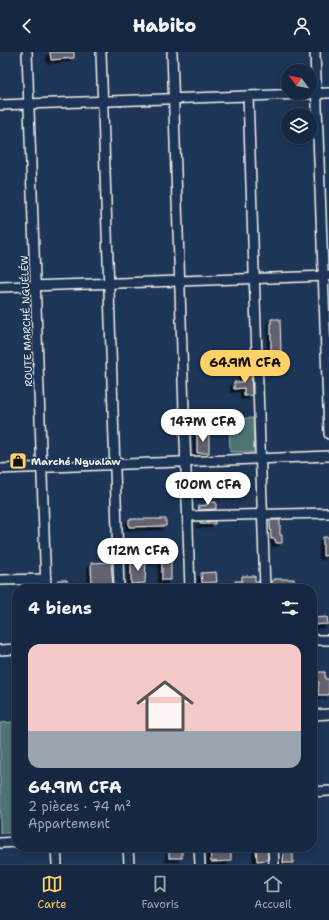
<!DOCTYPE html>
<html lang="fr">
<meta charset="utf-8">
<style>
body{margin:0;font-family:"Shantell Sans",sans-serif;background:#23344c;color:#f1f3f6;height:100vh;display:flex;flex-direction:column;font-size:15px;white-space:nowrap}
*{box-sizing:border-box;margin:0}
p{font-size:13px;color:#9ea6b1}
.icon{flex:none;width:22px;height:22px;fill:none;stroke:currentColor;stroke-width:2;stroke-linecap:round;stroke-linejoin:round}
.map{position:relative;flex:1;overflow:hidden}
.sheet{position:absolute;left:12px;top:532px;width:305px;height:268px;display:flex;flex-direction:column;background:#162841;border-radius:16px;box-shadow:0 2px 6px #0003,0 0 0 1px #35445a}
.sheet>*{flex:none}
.needle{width:26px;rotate:302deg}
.buttons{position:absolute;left:281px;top:12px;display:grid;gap:8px}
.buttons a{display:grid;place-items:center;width:36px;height:36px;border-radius:50%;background:#162841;box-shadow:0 2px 6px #0003,0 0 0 1px #35445a;font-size:20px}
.price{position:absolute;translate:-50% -34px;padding:0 9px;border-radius:14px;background:#fff;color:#222;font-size:13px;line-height:26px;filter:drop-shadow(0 1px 2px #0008)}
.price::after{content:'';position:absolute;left:50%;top:24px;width:12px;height:9px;margin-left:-6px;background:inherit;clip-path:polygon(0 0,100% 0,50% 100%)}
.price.active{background:#ffd166;color:#111}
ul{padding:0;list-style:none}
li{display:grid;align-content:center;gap:8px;height:212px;padding:0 16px}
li+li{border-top:1px solid #35445a}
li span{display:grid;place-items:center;height:124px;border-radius:12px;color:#555}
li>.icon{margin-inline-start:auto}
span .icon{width:72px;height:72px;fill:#fffc;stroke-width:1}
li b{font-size:17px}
h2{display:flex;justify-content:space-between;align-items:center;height:48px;padding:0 16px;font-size:17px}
header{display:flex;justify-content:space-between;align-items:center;height:52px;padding:0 16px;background:#162841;font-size:18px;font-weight:800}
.tabs{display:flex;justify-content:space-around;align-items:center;height:56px;border-top:1px solid #35445a;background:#162841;font-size:11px;color:#9ea6b1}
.tabs a{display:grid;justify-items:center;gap:2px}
.tabs .active{color:#ffd166}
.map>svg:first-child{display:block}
.green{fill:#507373;stroke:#a2b2ae}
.building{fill:#63606f;stroke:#f4f1e8;filter:url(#shadow)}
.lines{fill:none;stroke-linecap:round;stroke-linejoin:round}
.minor-casing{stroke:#f4f1e8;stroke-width:12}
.minor{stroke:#1d3557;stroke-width:9}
.labels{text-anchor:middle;stroke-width:3;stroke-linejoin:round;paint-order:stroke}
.street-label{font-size:10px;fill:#f4f1e8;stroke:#1d3557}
.poi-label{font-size:10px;font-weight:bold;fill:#f4f1e8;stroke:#1d3557;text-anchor:start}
</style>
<header><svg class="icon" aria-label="back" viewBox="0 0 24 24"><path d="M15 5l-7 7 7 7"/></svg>Habito<svg class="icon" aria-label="person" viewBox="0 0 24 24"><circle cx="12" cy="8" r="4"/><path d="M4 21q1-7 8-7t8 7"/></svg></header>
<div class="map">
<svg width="329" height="812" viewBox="0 0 329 812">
<defs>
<filter id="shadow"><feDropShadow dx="-3.5" dy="3.5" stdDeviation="0" flood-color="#0009"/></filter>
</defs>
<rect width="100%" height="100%" fill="#1d3557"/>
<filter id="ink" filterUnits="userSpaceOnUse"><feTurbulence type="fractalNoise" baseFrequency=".025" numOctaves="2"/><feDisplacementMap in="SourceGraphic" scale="8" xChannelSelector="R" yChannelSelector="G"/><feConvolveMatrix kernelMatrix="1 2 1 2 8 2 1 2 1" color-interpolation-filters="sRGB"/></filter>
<g filter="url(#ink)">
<g class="green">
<polygon points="253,366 254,400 230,400 229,367"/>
<polygon points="17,670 17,781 0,781 0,671"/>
</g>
<g class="building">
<polygon points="50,0 74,0 74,6 51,8"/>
<polygon points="271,267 280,267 281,300 271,300"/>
<polygon points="251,319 252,343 244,344 244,336 234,337 234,330 242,330 242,320"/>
<polygon points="209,380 209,401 197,401 197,381"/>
<polygon points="207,450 216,450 216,457 199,458 198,454 207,453"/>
<polygon points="129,467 166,467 166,474 129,475"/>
<polygon points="270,468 280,468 280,483 282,483 282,491 276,491 275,487 271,487"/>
<polygon points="215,469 215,472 200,472 200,470"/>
<polygon points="323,485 328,485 329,503 323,504"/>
<rect x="162" y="507" width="9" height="21"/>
<polygon points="131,508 146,509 145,531 131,532"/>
<polygon points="111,510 113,535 107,534 107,537 92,537 91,511"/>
<polygon points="216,520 217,530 202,531 201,521"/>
<polygon points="242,524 255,524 255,529 259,529 259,537 235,537 235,529 242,529"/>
<polygon points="273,527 294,527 294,535 271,536 271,529 273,529"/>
<polygon points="58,528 67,528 67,535 58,536"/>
<polygon points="327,565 328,572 312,573 312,566"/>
<polygon points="312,620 325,620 325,627 329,627 329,643 318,643 319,630 312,630"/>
<polygon points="210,795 231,796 231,809 211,810"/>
<polygon points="256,795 267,795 268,808 257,809"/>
<polygon points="284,798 293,798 293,811 283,811"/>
<rect x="169" y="799" width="13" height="7"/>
</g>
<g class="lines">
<g class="minor-casing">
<g id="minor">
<polyline points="27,0 46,537"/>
<polyline points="101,0 119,537"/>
<polyline points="172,0 190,537"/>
<polyline points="315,0 329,382"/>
<polyline points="248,44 265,537"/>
<polyline points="0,53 329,41"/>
<polyline points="0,235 328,224"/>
<polyline points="0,417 329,404"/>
<polyline points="188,464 329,461"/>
<polyline points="0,528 45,527"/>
<polyline points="312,588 329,588"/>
<polyline points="0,598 17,597"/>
<polyline points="312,663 329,662"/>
<polyline points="312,740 329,739"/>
<polyline points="0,791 17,790"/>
<polyline points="56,795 57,812"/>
<polyline points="128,795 129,812"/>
<polyline points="199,795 200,812"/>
<polyline points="273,795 274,812"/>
</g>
</g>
<use href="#minor" class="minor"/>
</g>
</g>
<defs>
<g id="shop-square" transform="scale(0.9)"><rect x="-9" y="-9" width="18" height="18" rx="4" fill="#ffd166" stroke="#1d3557"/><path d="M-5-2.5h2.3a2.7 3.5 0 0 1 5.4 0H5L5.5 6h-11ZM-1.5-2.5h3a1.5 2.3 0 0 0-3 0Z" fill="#111"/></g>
</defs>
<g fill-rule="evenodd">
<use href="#shop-square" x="18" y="409"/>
</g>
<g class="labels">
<g class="street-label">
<text transform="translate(26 269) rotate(-92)" y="4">ROUTE MARCHÉ NGUÉLÉW</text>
</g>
<g class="poi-label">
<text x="31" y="413">Marché Ngualaw</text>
</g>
</g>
</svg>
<div class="buttons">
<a><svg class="needle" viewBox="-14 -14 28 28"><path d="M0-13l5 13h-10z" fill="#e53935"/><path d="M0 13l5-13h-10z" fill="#9ea6b1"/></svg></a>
<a><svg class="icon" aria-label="layers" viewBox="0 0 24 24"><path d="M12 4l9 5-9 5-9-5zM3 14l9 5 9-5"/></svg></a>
</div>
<b class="price active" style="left:245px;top:332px">64.9M CFA</b>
<b class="price" style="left:203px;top:391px">147M CFA</b>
<b class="price" style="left:208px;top:454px">100M CFA</b>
<b class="price" style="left:138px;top:520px">112M CFA</b>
<section class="sheet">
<h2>4 biens<svg class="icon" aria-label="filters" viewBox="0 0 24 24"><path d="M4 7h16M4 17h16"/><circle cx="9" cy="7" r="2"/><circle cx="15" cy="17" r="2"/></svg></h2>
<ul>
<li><span style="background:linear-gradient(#f6c9c9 70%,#9aa5b1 0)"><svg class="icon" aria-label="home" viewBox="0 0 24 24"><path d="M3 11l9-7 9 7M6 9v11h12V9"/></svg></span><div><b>64.9M CFA</b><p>2 pièces · 74 m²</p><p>Appartement</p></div></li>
</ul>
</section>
</div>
<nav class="tabs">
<a class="active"><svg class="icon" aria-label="map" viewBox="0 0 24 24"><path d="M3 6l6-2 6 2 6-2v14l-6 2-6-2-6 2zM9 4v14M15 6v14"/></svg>Carte</a>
<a><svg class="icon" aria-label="saved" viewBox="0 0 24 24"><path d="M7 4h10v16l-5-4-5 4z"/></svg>Favoris</a>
<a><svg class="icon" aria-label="home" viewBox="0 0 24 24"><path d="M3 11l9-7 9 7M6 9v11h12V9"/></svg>Accueil</a>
</nav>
